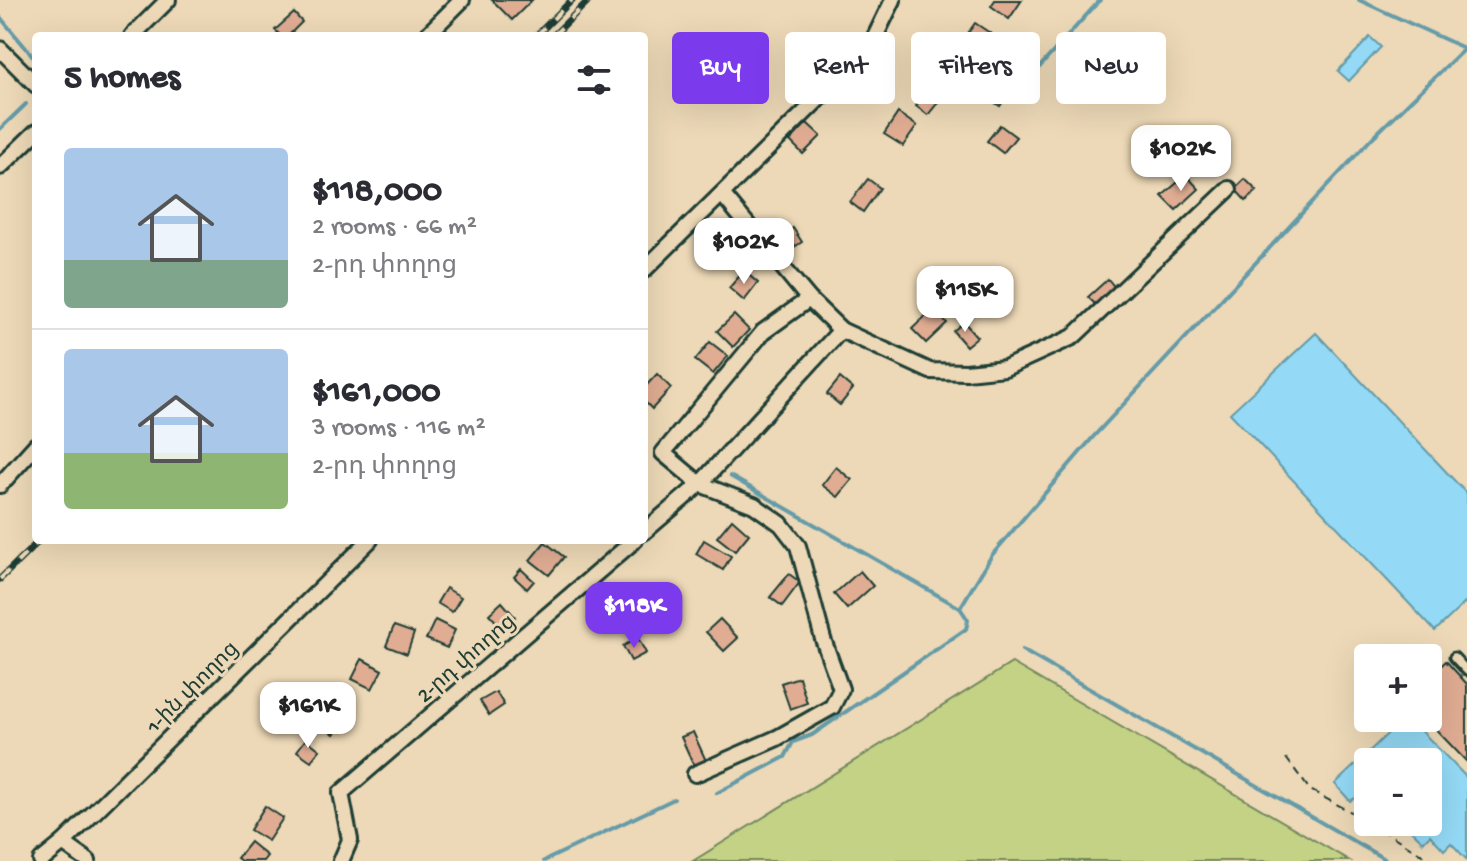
<!DOCTYPE html>
<meta charset="utf-8">
<style>
body{margin:0;font-family:"Gochi Hand","Noto Sans Armenian",sans-serif;background:#f2f2f3;color:#2b2b33;height:100vh;display:flex;flex-direction:column;font-size:30px;white-space:nowrap}
*{box-sizing:border-box;margin:0}
p{font-size:26px;color:#7c7c81}
.icon{flex:none;width:44px;height:44px;fill:none;stroke:currentColor;stroke-width:2;stroke-linecap:round;stroke-linejoin:round}
.map{position:relative;flex:1;overflow:hidden}
.drawer{position:absolute;left:32px;top:32px;width:616px;height:512px;display:flex;flex-direction:column;background:#fff;border-radius:8px;box-shadow:0 8px 32px #0002}
.drawer>*{flex:none}
.top-card{position:absolute;left:672px;top:32px;width:674px;height:72px;display:flex;gap:16px}
.fabs{position:absolute;left:1354px;top:644px;display:grid;gap:16px}
.fabs a{display:grid;place-items:center;width:88px;height:88px;border-radius:8px;background:#fff;box-shadow:0 8px 32px #0002;font-size:40px}
.price{position:absolute;translate:-50% -68px;padding:0 18px;border-radius:16px;background:#fff;color:#222;font-size:26px;line-height:52px;filter:drop-shadow(0 2px 4px #0008)}
.price::after{content:'';position:absolute;left:50%;top:48px;width:24px;height:18px;margin-left:-12px;background:inherit;clip-path:polygon(0 0,100% 0,50% 100%)}
.price.active{background:#7c3aed;color:#fff}
ul{padding:0;list-style:none}
li{display:flex;align-items:center;gap:24px;height:200px;padding:0 32px}
li+li{border-top:2px solid #e1e1e2}
li span{display:grid;place-items:center;flex:none;width:224px;height:160px;border-radius:8px;color:#555}
li>.icon{margin-inline-start:auto}
span .icon{width:96px;height:96px;fill:#fffc;stroke-width:1}
li b{font-size:34px}
h2{display:flex;justify-content:space-between;align-items:center;height:96px;padding:0 32px;font-size:34px}
.tag{padding:0 28px;border-radius:8px;background:#fff;box-shadow:0 8px 32px #0002;font-size:28px;line-height:72px}
.tag.active{background:#7c3aed;color:#fff}
.map>svg:first-child{display:block}
.green{fill:#c4d286;stroke:#72885d;stroke-width:2}
.water{fill:#94daf6;stroke:#659ba8;stroke-width:2}
.lines{fill:none;stroke-linecap:round;stroke-linejoin:round}
.stream{stroke:#659ba8;stroke-width:4}
.building{fill:#e0ad93;stroke:#1f3d34;stroke-width:2}
.service-casing{stroke:#1f3d34;stroke-width:13}
.minor-casing{stroke:#1f3d34;stroke-width:20}
.path{stroke:#1f3d34;stroke-width:2;stroke-dasharray:8 6;stroke-linecap:butt}
.service{stroke:#edd9b7;stroke-width:7}
.minor{stroke:#edd9b7;stroke-width:14}
.rail-casing{stroke:#1f3d34;stroke-width:7}
.rail{stroke:#edd9b7;stroke-width:4;stroke-dasharray:12;stroke-linecap:butt}
.labels{text-anchor:middle;stroke-width:6;stroke-linejoin:round;paint-order:stroke}
.street-label{font-size:22px;fill:#1f3d34;stroke:#edd9b7}
</style>
<div class="map">
<svg width="1467" height="861" viewBox="0 0 1467 861">
<rect width="100%" height="100%" fill="#edd9b7"/>
<filter id="ink" filterUnits="userSpaceOnUse"><feTurbulence type="fractalNoise" baseFrequency=".0125" numOctaves="2"/><feDisplacementMap in="SourceGraphic" scale="16" xChannelSelector="R" yChannelSelector="G"/><feConvolveMatrix kernelMatrix="1 2 1 2 8 2 1 2 1" color-interpolation-filters="sRGB"/></filter>
<g filter="url(#ink)">
<polygon class="green" points="1012,663 1350,861 693,861"/>
<g class="water">
<polygon points="1370,37 1381,47 1349,81 1338,71"/>
<polygon points="1316,333 1467,494 1467,601 1435,631 1230,413"/>
<polygon points="1404,718 1409,718 1467,778 1467,860 1451,843 1444,850 1430,835 1423,842 1404,823 1400,827 1395,822 1428,822 1428,762 1368,762 1368,803 1361,795 1350,801 1335,784"/>
</g>
<g class="lines">
<g class="stream">
<polyline points="1359,0 1466,49"/>
<polyline points="0,17 36,60"/>
<polyline points="1018,91 1100,0"/>
<polyline points="0,129 26,104"/>
<polyline points="960,608 992,555 1094,436 1373,137 1465,48"/>
<polyline points="1022,650 1388,861"/>
<polyline points="717,793 785,757 793,742 812,735 966,629 968,620 960,608 730,476"/>
<polyline points="544,861 674,799"/>
</g>
</g>
<g class="building">
<polygon points="492,0 532,0 512,20"/>
<polygon points="995,0 1022,0 1009,19 991,6"/>
<polygon points="294,13 302,22 288,36 281,36 275,30"/>
<polygon points="975,23 993,35 979,56 961,43"/>
<polygon points="989,76 1011,90 1000,106 979,92"/>
<polygon points="933,83 946,92 928,115 916,106"/>
<polygon points="898,113 917,126 903,146 884,134"/>
<polygon points="807,123 821,136 803,154 790,141"/>
<polygon points="1000,125 1016,137 1003,153 987,141"/>
<polygon points="1186,175 1199,189 1176,210 1162,196"/>
<polygon points="868,179 880,188 863,212 850,202"/>
<polygon points="1245,179 1257,191 1246,201 1235,189"/>
<polygon points="793,228 802,242 788,251 779,238"/>
<polygon points="744,271 758,283 744,301 729,288"/>
<polygon points="1108,279 1116,289 1097,306 1088,297"/>
<polygon points="933,309 947,323 926,343 912,329"/>
<polygon points="734,315 749,330 733,347 717,331"/>
<polygon points="964,322 977,337 966,346 953,331"/>
<polygon points="710,342 728,356 713,374 695,360"/>
<polygon points="657,374 671,388 652,409 644,401 644,388"/>
<polygon points="840,378 853,389 840,405 827,394"/>
<polygon points="836,467 852,480 838,497 822,485"/>
<polygon points="732,519 749,534 735,551 717,537"/>
<polygon points="704,540 731,556 723,570 696,554"/>
<polygon points="545,542 564,557 549,575 530,560"/>
<polygon points="521,569 534,581 527,589 514,577"/>
<polygon points="860,571 873,586 847,609 834,594"/>
<polygon points="789,574 800,582 782,606 770,597"/>
<polygon points="446,588 461,597 452,612 437,603"/>
<polygon points="502,602 515,617 502,628 489,614"/>
<polygon points="720,619 738,638 724,651 706,632"/>
<polygon points="435,620 455,630 447,648 426,639"/>
<polygon points="394,626 414,633 407,654 386,646"/>
<polygon points="638,638 646,653 631,661 623,646"/>
<polygon points="362,659 382,670 372,689 352,679"/>
<polygon points="1446,661 1467,684 1467,762 1425,718 1428,718 1428,678"/>
<polygon points="799,677 807,703 790,709 781,683"/>
<polygon points="496,692 504,705 489,715 480,701"/>
<polygon points="333,696 352,712 334,734 315,718"/>
<polygon points="693,732 707,763 695,768 681,737"/>
<polygon points="306,739 320,750 311,761 297,751"/>
<polygon points="265,806 283,818 268,841 250,830"/>
<polygon points="250,842 267,856 263,861 241,861 237,858"/>
</g>
<g class="lines">
<g class="service-casing">
<polyline id="service" points="1454,657 1467,671"/>
</g>
<g class="minor-casing">
<g id="minor">
<polyline points="132,36 168,0"/>
<polyline points="426,36 462,0"/>
<polyline points="0,49 36,85"/>
<polyline points="0,167 36,132"/>
<polyline points="722,194 809,299 841,330 930,371 966,372 1005,368 1073,337 1229,189"/>
<polyline points="644,270 849,69 872,43 893,0"/>
<polyline points="0,485 36,445"/>
<polyline points="644,532 700,484 841,330"/>
<polyline points="695,774 777,738 832,707 841,689 823,639 798,546 781,524 754,505 700,484 663,453 763,332 809,299"/>
<polyline points="63,843 88,861"/>
<polyline points="41,861 63,843 370,540"/>
<polyline points="341,861 350,840 341,793 635,540"/>
</g>
</g>
<g class="path">
<polyline points="1286,758 1310,790 1368,821"/>
<polyline points="1369,822 1433,861"/>
</g>
<use href="#service" class="service"/>
<use href="#minor" class="minor"/>
<g class="rail-casing">
<g id="rail">
<polyline points="536,36 572,0"/>
<polyline points="553,36 589,0"/>
<polyline points="0,579 40,540"/>
</g>
</g>
<use href="#rail" class="rail"/>
</g>
</g>
<g class="labels">
<g class="street-label">
<text transform="translate(465 657) rotate(-41)" y="8">2-րդ փողոց</text>
<text transform="translate(191 686) rotate(-45)" y="8">1-ին փողոց</text>
</g>
</g>
</svg>
<div class="fabs">
<a>+</a>
<a>−</a>
</div>
<b class="price" style="left:1181px;top:193px">$102K</b>
<b class="price" style="left:744px;top:286px">$102K</b>
<b class="price" style="left:965px;top:334px">$115K</b>
<b class="price active" style="left:634px;top:650px">$118K</b>
<b class="price" style="left:308px;top:750px">$161K</b>
<div class="top-card">
<a class="tag active">Buy</a>
<a class="tag">Rent</a>
<a class="tag">Filters</a>
<a class="tag">New</a>
</div>
<section class="drawer">
<h2>5 homes<svg class="icon" aria-label="filters" viewBox="0 0 24 24"><path d="M4 7h16M4 17h16"/><circle cx="9" cy="7" r="2"/><circle cx="15" cy="17" r="2"/></svg></h2>
<ul>
<li><span style="background:linear-gradient(#a9c7e8 70%,#7fa58c 0)"><svg class="icon" aria-label="home" viewBox="0 0 24 24"><path d="M3 11l9-7 9 7M6 9v11h12V9"/></svg></span><div><b>$118,000</b><p>2 rooms · 66 m²</p><p>2-րդ փողոց</p></div></li>
<li><span style="background:linear-gradient(#a9c7e8 65%,#8fb573 0)"><svg class="icon" aria-label="home" viewBox="0 0 24 24"><path d="M3 11l9-7 9 7M6 9v11h12V9"/></svg></span><div><b>$161,000</b><p>3 rooms · 116 m²</p><p>2-րդ փողոց</p></div></li>
</ul>
</section>
</div>
